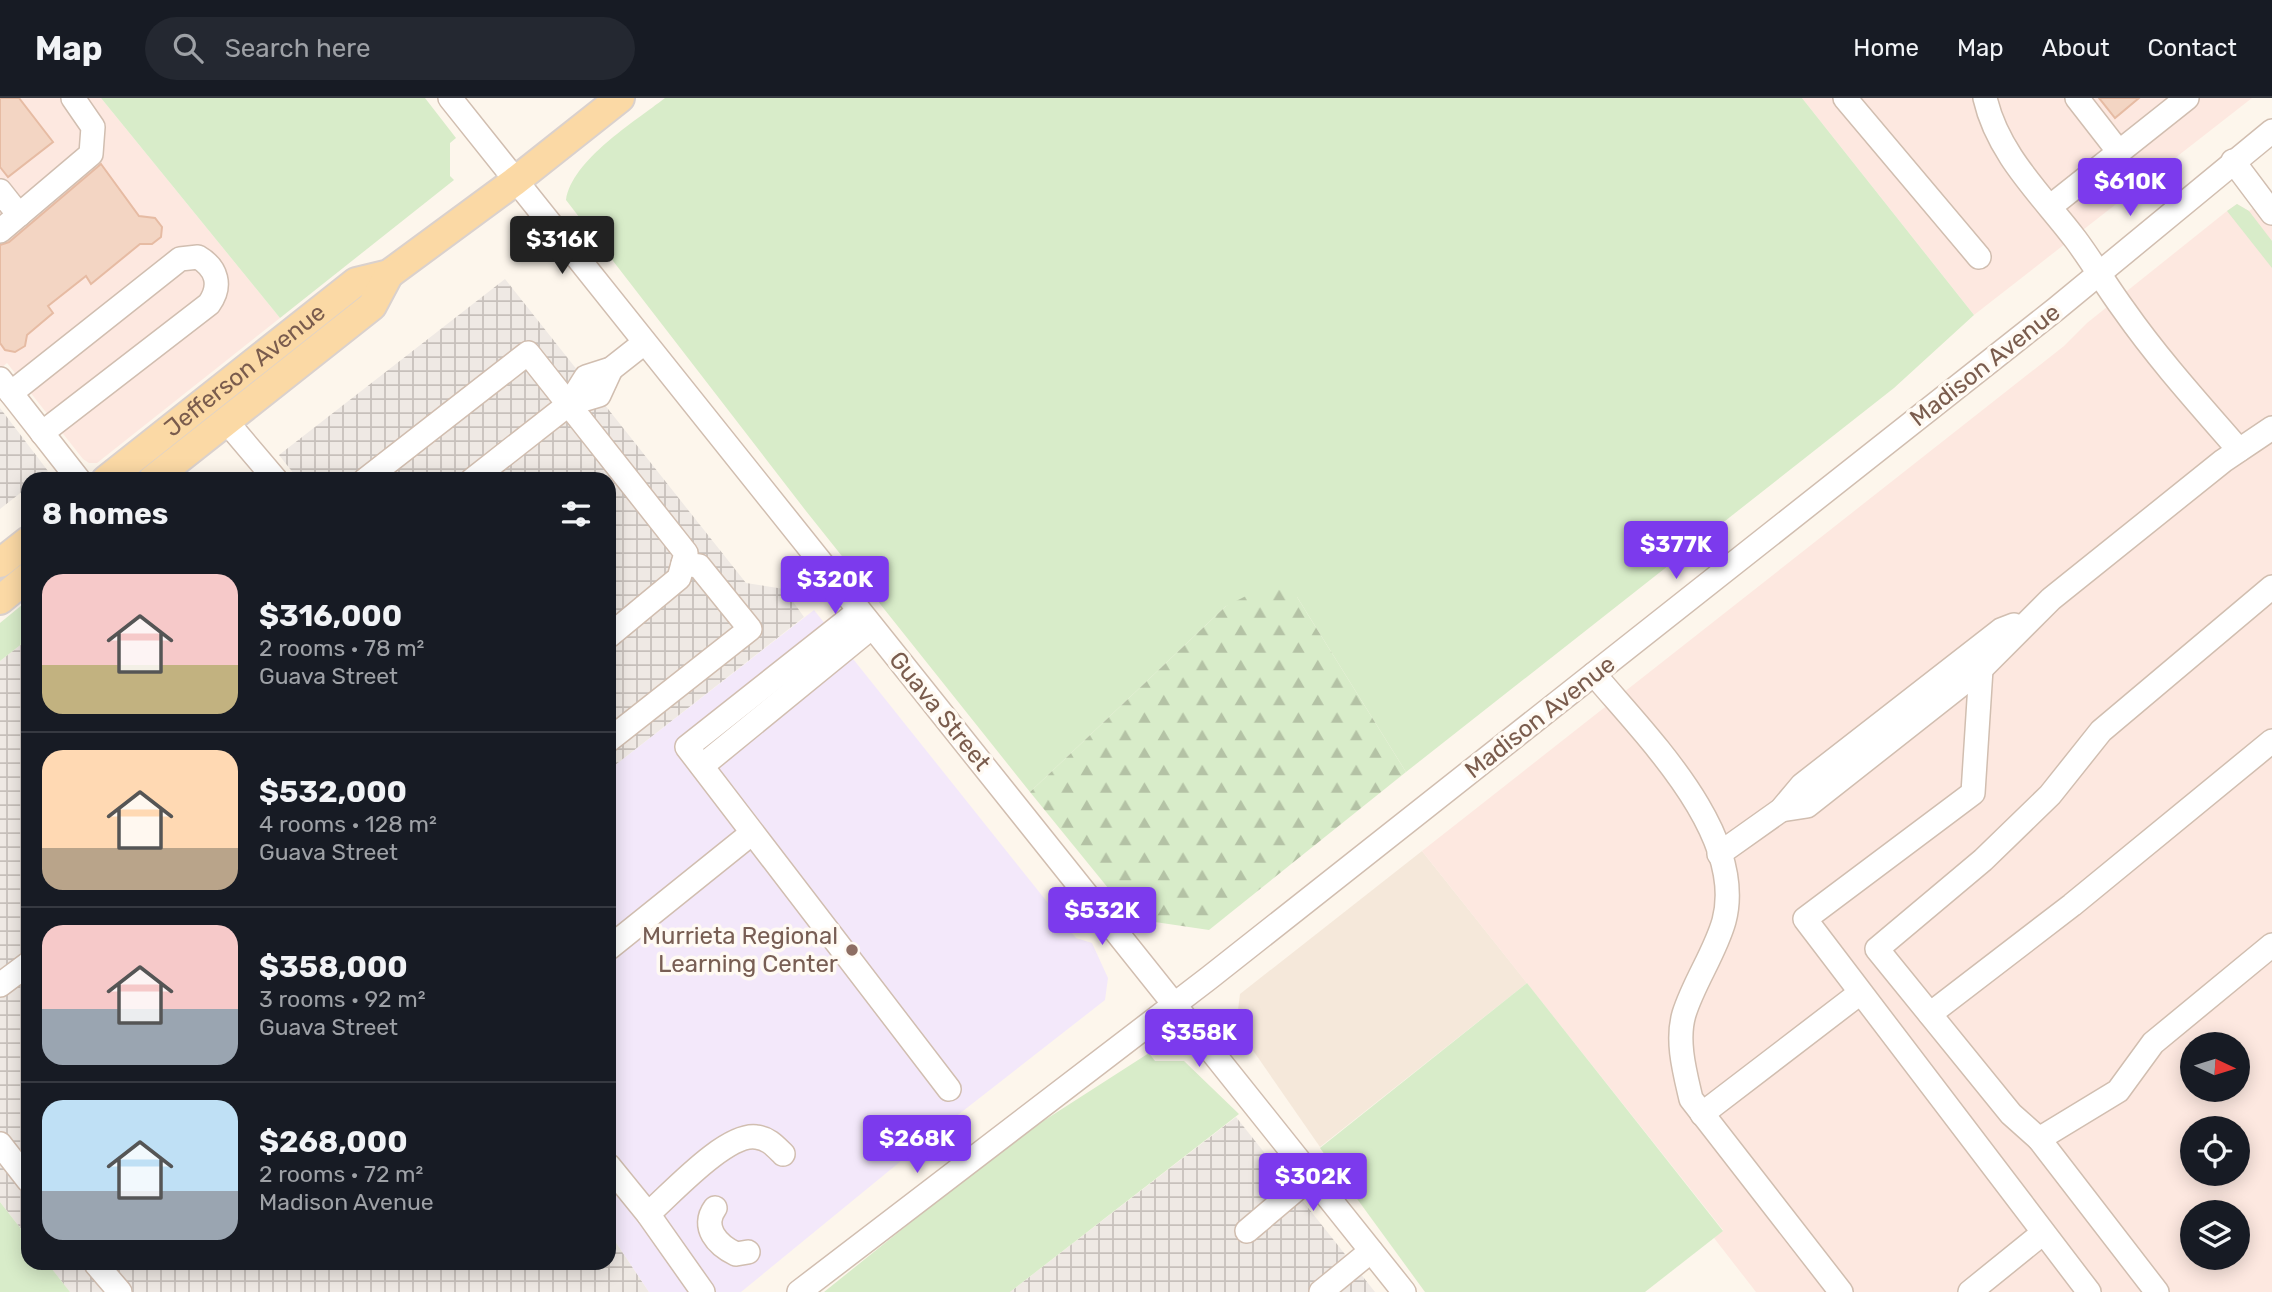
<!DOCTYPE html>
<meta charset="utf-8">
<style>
body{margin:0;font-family:Rubik,sans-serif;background:#242831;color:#f1f3f6;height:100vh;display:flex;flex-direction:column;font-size:26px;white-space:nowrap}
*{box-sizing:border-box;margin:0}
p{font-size:23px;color:#9ea1a6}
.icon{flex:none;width:38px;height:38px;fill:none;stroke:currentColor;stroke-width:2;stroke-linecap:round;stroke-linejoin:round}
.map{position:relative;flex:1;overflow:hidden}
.sheet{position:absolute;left:21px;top:374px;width:595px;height:798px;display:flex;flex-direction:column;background:#171b24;border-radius:21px;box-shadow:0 4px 18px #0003}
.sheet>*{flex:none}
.needle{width:46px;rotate:94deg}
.tools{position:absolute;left:2180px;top:934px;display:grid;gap:14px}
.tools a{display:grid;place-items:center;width:70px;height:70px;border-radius:50%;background:#171b24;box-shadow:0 4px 18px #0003;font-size:35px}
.price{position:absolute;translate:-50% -60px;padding:0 16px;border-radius:7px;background:#7c3aed;color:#fff;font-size:23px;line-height:46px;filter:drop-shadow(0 2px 4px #0008)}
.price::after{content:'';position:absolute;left:50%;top:42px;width:21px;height:16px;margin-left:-10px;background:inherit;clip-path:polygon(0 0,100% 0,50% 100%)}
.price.current{background:#222;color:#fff}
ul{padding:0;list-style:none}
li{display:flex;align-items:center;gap:21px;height:175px;padding:0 21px}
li+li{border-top:2px solid #363941}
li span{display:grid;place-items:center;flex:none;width:196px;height:140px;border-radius:21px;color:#555}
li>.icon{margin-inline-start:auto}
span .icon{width:84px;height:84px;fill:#fffc;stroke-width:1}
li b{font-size:30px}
h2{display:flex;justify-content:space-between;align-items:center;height:84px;padding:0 21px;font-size:30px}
header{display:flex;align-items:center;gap:42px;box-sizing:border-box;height:98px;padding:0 35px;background:#171b24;border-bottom:2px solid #363941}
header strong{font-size:33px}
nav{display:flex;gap:38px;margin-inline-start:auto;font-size:24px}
.search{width:490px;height:63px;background:#242831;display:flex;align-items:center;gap:18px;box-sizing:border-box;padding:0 24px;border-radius:38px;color:#9ea1a6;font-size:26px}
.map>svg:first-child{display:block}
.residential{fill:#f5e8da}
.commercial{fill:#fde8e0;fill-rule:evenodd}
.industrial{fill:url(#industrial-grid)}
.education{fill:#f3e8fa}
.grass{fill:#d8ecc9}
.forest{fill:url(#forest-firs)}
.building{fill:#f3d5c3;stroke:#e6bba3;stroke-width:2}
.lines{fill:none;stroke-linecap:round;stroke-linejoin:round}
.minor-casing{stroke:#d1beb0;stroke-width:26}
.major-casing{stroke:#dad1cd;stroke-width:32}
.minor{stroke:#fff;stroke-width:23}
.major{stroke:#fbd9a5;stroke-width:28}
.education-dot{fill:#8d6e63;stroke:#fffaf3;stroke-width:2.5}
.labels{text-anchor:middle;stroke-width:7;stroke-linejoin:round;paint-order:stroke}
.street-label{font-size:24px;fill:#7a5c4d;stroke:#fffaf3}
.education-label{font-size:24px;fill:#785e54;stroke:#fffaf3;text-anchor:end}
</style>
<header>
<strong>Map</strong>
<div class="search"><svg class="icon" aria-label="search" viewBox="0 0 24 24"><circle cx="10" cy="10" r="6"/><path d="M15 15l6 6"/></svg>Search here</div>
<nav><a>Home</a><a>Map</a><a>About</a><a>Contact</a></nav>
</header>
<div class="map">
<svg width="2272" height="1194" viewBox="0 0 2272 1194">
<defs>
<pattern id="industrial-grid" width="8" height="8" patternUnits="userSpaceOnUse" patternTransform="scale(1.75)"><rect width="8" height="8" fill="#efe9e4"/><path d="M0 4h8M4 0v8" fill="none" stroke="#c7c0bb"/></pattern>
<pattern id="forest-firs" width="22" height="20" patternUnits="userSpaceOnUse" patternTransform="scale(1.75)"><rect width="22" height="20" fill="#d8ecc9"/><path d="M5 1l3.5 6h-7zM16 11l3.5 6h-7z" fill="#b4c2a5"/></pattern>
</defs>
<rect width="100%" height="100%" fill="#fdf6ec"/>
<polygon class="residential" points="1422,753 1527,885 1320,1049 1236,928 1240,896"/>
<g class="commercial">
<polygon points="0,0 101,0 280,220 97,365 89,365 83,361 7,265 0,271"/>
<polygon points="1802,0 2252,0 1974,217"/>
<path d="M2272 97V1194H1756L1714 1140 1723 1132 1422 753 2064 248 2087 225 2227 113 2237 106 2249 113ZM2193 947H2238V992H2193ZM2193 1031H2238V1076H2193ZM2193 1115H2238V1160H2193Z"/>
</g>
<g class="industrial">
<polygon points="505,181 746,485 784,491 804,519 609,672 609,382 298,381 279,357"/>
<polygon points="0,310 48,373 37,381 28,382 28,389 0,411"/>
<polygon points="28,541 28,1140 0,1104 0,563"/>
<polygon points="1236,1019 1375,1194 1010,1194"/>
<polygon points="609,1134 649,1194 70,1194 48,1166 609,1166"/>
</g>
<polygon class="education" points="814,512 1076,840 1092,845 1108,880 1105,902 945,1027 741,1194 649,1194 609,1134 609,672"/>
<g class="grass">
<polygon points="101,0 425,0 456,40 450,45 450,78 454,82 280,220"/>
<path d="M665 0H1802L1974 217 1894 290 1406 674 1297 499 1226 508 1030 694 806 413 566 102C572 62 634 24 665 0Z"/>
<polygon points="2237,106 2249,113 2272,143 2272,170 2227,113"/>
<polygon points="28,502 28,541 0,563 0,525"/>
<polygon points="1527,885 1723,1133 1645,1194 1425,1194 1320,1050"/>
<polygon points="1149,955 1155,963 1184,963 1239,1016 1010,1194 824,1194 1012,1043"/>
<polygon points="0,1104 28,1140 28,1166 48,1166 70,1194 0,1194"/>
</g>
<polygon class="forest" points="1266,488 1278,489 1297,499 1406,674 1209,832 1155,824 1117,801 1030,694 1226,508"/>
<g class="building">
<polygon points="0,0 19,0 53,44 8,79 0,69"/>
<polygon points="2099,0 2139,0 2115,20"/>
<polygon points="101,66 139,118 155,120 162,129 161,139 152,146 140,146 91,186 86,178 48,208 53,215 27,237 25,248 15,254 5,252 0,245 0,147 9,144"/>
</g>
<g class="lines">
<g class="minor-casing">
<g id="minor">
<polyline points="450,0 1404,1194"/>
<polyline points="1845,0 1979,159"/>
<path d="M1985 0C1998 57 2042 97 2076 142 2093 165 2107 189 2124 212 2159 262 2200 307 2239 352"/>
<polyline points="2077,0 2119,54"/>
<polyline points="2233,63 2272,115"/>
<polyline points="0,93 19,117"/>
<polyline points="2051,108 2187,0"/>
<polyline points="0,133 91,56 93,29 73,0"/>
<polyline points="0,281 79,382"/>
<path d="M11 295 180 161 198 159C217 170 222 188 209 206L42 335"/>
<polyline points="569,306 599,297 611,271"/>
<polyline points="226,323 276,382"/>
<polyline points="365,382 528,255 686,455 679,480 609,538"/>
<polyline points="472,382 569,306 586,279 611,271 644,245"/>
<polyline points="2272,489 2101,633 2050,697 1983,762 1877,851 2011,1016 2039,1041 2118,993 2153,945 2272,847"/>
<polyline points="859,513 687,649 949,991"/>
<polyline points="1981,571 1973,695 1805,821 2089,1194"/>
<path d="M1594 576C1645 637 1747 736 1724 823 1715 855 1694 884 1684 916 1676 943 1685 975 1691 1001L1841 1194"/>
<polyline points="609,642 750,531 699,468 683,466"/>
<polyline points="702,668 872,529"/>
<polyline points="1781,712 1807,708 1981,571 2051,501 2223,363 2272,330"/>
<polyline points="1719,756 1781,712 1802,687 2001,532 2014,527"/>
<polyline points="609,850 752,735"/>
<polyline points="0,887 28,866"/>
<polyline points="1930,916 2072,807 2272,643"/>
<polyline points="1702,1016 1860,895"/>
<polyline points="2039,1041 2157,1194"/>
<polyline points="0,1046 28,1082"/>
<polyline points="609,1068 648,1116 703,1194"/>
<path d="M715 1110C701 1129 717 1147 736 1156L748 1154"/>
<path d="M648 1116C671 1096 726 1035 756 1039 768 1040 775 1048 783 1056"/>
<polyline points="1247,1133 1312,1078"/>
<polyline points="96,1166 120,1194"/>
<polyline points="799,1194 1209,880 2056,211 2272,33"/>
<polyline points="1321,1194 1371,1153"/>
<polyline points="1970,1194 2043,1135"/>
</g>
</g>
<g class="major-casing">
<g id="major">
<path id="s1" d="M106 382 356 184 389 176 514 84 620 0"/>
<polyline points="152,382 372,208 389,176"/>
<polyline points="0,465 28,443"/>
<polyline points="0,502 28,479"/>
</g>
</g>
<use href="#minor" class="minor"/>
<use href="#major" class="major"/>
</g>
<circle class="education-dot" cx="852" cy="852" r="7"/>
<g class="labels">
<g class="street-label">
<text transform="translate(1985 267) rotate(-38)" y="8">Madison Avenue</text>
<text dy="8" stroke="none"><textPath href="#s1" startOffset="177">Jefferson Avenue</textPath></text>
<text transform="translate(940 613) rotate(51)" y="8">Guava Street</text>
<text transform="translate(1540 619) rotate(-38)" y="8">Madison Avenue</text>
</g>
<g class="education-label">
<text x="838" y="846">Murrieta Regional<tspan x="838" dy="28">Learning Center</tspan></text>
</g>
</g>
</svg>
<div class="tools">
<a><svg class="needle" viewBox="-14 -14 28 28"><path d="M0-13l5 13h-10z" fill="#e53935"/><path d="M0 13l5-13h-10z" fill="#9ea1a6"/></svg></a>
<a><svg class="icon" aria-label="locate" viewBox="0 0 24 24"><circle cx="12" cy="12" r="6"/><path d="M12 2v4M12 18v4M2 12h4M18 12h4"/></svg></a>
<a><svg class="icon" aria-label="layers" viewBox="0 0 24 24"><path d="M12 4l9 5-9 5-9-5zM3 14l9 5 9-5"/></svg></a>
</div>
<b class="price" style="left:2130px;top:120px">$610K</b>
<b class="price current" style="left:562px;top:178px">$316K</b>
<b class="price" style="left:1676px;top:483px">$377K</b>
<b class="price" style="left:835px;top:518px">$320K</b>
<b class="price" style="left:1102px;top:849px">$532K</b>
<b class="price" style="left:1199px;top:971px">$358K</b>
<b class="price" style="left:917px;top:1077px">$268K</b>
<b class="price" style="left:1313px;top:1115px">$302K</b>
<section class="sheet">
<h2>8 homes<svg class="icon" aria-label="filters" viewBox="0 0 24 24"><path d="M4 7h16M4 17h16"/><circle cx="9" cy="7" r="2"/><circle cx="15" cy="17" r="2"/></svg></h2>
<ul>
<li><span style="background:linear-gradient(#f6c9c9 65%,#c2b280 0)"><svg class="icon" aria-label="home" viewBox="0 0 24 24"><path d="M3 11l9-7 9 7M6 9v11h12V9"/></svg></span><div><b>$316,000</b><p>2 rooms · 78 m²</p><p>Guava Street</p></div></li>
<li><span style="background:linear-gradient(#ffd9b3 70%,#b9a48a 0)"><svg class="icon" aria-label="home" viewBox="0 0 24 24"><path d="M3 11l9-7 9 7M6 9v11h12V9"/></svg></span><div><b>$532,000</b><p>4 rooms · 128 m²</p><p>Guava Street</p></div></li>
<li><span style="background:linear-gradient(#f6c9c9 60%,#9aa5b1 0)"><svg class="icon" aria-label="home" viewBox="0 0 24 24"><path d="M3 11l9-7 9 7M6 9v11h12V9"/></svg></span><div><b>$358,000</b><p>3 rooms · 92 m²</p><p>Guava Street</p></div></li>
<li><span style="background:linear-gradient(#bfe0f5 65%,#9aa5b1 0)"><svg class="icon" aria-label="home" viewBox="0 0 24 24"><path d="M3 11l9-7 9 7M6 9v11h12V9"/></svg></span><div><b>$268,000</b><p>2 rooms · 72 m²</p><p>Madison Avenue</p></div></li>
</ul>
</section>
</div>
